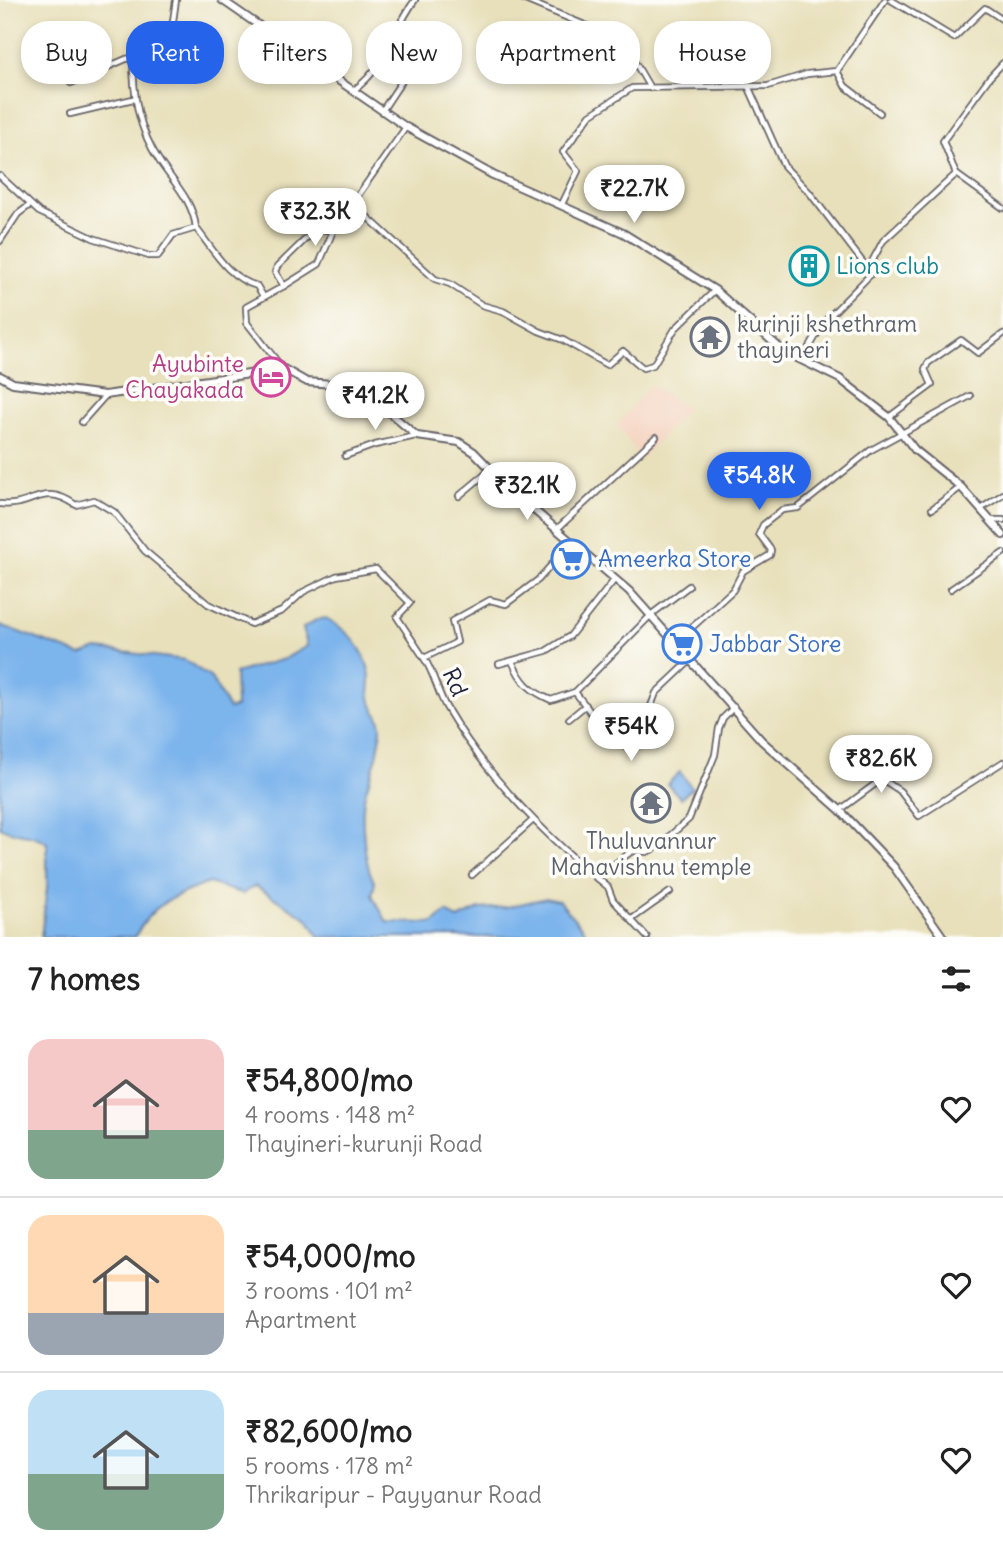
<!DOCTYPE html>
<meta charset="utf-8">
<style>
body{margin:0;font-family:Delius,sans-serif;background:#f2f2f2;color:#222;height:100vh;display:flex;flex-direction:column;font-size:26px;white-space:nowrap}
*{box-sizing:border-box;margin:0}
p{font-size:23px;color:#767676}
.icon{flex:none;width:38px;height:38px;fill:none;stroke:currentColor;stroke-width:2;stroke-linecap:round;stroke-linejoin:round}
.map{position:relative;height:937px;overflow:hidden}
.side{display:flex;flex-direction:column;background:#fff;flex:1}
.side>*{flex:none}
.guide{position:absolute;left:21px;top:21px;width:962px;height:63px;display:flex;gap:14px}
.price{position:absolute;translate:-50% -60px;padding:0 16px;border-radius:24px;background:#fff;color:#222;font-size:23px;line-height:46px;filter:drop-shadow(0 2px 4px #0008)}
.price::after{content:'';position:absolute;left:50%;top:42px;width:21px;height:16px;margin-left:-10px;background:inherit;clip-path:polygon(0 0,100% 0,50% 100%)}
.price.current{background:#2563eb;color:#fff}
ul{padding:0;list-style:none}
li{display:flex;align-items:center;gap:21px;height:175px;padding:0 28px}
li+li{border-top:2px solid #e0e0e0}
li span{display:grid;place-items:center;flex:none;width:196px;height:140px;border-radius:21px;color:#555}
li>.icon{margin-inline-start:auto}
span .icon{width:84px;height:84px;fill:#fffc;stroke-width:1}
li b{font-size:30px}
h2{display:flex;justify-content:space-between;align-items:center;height:84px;padding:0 28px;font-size:30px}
.tag{padding:0 24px;border-radius:28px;background:#fff;box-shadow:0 4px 10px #0003;font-size:24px;line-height:63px}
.tag.current{background:#2563eb;color:#fff}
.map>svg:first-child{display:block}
.built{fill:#f4d3c0}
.water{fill:#7cb4ec;stroke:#4f6b94;stroke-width:2}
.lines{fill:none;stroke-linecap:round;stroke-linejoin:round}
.street-casing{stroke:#676468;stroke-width:8}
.secondary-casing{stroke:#676468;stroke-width:10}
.street{stroke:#fff;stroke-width:4.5}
.secondary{stroke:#fff;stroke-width:6}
.labels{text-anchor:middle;stroke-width:7;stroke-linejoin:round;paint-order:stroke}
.culture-label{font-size:23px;fill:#0d838f;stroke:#fdfcf7;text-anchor:start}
.worship-label{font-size:23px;fill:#5b616d;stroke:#fdfcf7;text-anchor:start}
.hotel-label{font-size:23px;fill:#b23c85;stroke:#fdfcf7;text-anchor:end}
.shop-label{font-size:23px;fill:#366cbe;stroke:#fdfcf7;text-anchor:start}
.street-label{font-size:23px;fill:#22223b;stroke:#fdfcf7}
</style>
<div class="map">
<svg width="1003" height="937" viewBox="0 0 1003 937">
<rect width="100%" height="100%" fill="#fdfcf7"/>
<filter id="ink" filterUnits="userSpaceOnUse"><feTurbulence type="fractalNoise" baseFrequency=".0143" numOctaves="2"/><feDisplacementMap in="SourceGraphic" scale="14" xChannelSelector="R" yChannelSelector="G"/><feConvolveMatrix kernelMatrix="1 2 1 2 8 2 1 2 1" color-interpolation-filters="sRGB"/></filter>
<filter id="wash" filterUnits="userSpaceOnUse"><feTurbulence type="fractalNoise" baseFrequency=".00686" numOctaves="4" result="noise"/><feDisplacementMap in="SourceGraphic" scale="28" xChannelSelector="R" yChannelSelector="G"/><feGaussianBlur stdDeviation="1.57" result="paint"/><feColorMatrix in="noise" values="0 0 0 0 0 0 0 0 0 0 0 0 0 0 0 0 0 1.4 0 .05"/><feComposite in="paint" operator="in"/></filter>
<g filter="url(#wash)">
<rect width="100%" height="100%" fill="#e8e0bb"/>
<polygon class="built" points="651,384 686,409 642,459 617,425"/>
<g class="water">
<path d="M326 618C349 631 366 649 370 676 371 683 368 690 370 697 371 708 381 716 381 727 381 752 372 770 365 794 360 815 364 866 375 883L372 895 387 922 433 923 447 912 458 919 479 909 507 907 546 898 559 901 590 937H319L308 919 255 886 243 894 209 883C175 895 151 904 135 937H41L47 888V843C33 832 15 836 0 827V625L81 655 97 649 107 650 185 660 211 678 229 709 236 707 235 673 284 659 307 646 303 628 316 620Z"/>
<polygon points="680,772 692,788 681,798 667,784"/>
</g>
</g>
<g filter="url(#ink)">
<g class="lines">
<g class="street-casing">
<g id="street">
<polyline points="525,0 599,31 611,32 635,46 633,59 650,88"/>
<polyline points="891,0 954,38 985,8 1003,20"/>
<polyline points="837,71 845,86 880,113"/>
<polyline points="71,83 126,59 152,54 163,48 172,28 176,0"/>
<polyline points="749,88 784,166 809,192 868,269"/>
<path d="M354 90C388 65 392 31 415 0"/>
<polyline points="382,111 423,49 402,20"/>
<polyline points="70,114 133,99"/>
<polyline points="956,174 1003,208"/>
<path d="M0 176 39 212 93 238 149 256H158L173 235 196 228C193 201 174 183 160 162 138 129 133 96 133 57"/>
<polyline points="351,202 435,279 450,284 482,305 503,311 539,331 563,340 607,365 623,351 643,368 653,365 675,329 715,290"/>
<polyline points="562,204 578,171 563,152 590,115 632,88 768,86 807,74 837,71 885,0"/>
<path d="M196 228C215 252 227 277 257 286L263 296"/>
<polyline points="0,241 18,214 30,205"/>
<polyline points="284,286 319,264 333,231"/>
<polyline points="802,360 824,322 870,275 868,269 883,241 956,174 943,141 989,78 1003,63"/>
<polyline points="283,369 247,323 246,307 284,286 275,272 277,267 317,228 333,231 406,127"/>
<polyline points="889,417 932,385 925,369 928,363 961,340 978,353 1003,334"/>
<polyline points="82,422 105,396"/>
<polyline points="345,456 375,445 416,436"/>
<polyline points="459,496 490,470"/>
<path d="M0 504C34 508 41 481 76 505L94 500 114 512 145 551 208 604 251 624 282 611 303 592 336 576 376 569 410 603 397 617 424 658"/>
<polyline points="982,508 1003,494"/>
<polyline points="932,509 961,487"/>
<polyline points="992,520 1003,520"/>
<polyline points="557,529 656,437"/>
<path d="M572 542 538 580 506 604 490 600 452 621 457 642 424 658C434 673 437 691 446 707 487 777 545 836 608 887L613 900 647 937"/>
<polyline points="689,586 652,614 575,692 609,736 630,750 635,747 656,693 691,660"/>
<polyline points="951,589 1003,553"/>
<polyline points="676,642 733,590 743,571 770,555 771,550 759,534 763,525 782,510 798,508 871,450 970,396"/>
<path d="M512 661C521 682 530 691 551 700L575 692"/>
<polyline points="499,664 546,651 570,636 615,579"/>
<polyline points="569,719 586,705"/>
<polyline points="840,810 882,779 900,791 919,816 1003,762"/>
<polyline points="472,875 532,821"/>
<polyline points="596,878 632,851 647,852 657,847 689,819 715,755 719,728 723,718 734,707"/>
<polyline points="632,919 670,892"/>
</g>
</g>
<g class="secondary-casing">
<g id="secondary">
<polyline points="222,0 406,127 493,175 623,233 715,290 783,351 840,379 889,417 915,450 961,487 1003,535"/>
<polyline points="0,376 13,383 105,395 284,369 307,382 358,386 417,436 459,442 474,452 514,493 629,591 762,741 840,810 894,867 943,937"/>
</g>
</g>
<use href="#street" class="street"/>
<use href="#secondary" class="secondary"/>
</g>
</g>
<defs>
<g id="building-ring" transform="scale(2.0125)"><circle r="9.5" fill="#fdfcf7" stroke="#0f9aa8" stroke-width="1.5"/><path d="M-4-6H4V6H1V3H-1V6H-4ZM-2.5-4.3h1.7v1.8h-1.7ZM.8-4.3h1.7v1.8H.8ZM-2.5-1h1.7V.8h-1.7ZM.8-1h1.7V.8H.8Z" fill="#0f9aa8"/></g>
<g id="temple-ring" transform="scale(2.0125)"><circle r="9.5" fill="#fdfcf7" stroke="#6b7280" stroke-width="1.5"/><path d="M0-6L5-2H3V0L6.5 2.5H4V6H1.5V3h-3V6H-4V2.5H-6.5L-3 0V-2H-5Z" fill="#6b7280"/></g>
<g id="hotel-ring" transform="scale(2.0125)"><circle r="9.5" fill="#fdfcf7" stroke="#d1479c" stroke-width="1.5"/><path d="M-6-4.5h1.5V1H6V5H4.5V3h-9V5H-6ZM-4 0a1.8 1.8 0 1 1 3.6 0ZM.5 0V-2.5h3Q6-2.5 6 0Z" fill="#d1479c"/></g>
<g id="supermarket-ring" transform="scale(2.0125)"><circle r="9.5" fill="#fdfcf7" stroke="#3f7fe0" stroke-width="1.5"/><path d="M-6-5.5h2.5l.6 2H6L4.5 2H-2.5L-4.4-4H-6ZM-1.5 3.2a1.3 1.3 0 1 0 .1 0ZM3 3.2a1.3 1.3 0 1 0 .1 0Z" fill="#3f7fe0"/></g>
</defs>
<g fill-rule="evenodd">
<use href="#building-ring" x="809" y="266"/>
<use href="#temple-ring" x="710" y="337"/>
<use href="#hotel-ring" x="271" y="377"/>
<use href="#supermarket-ring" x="571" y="559"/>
<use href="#supermarket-ring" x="682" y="644"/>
<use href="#temple-ring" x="651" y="803"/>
</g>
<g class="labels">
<g class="culture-label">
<text x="836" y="274">Lions club</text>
</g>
<g class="worship-label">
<text x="737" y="332">kurinji kshethram<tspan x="737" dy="26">thayineri</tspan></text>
<text x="651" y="849" text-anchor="middle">Thuluvannur<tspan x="651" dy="26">Mahavishnu temple</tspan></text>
</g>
<g class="hotel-label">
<text x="244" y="372">Ayubinte<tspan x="244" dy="26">Chayakada</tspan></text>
</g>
<g class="shop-label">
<text x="598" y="567">Ameerka Store</text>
<text x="709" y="652">Jabbar Store</text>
</g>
<g class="street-label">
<text transform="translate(455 682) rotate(66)" y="8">Rd</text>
</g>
</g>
</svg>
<b class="price" style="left:634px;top:225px">₹22.7K</b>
<b class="price" style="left:315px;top:248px">₹32.3K</b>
<b class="price" style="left:375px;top:432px">₹41.2K</b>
<b class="price current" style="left:759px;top:512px">₹54.8K</b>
<b class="price" style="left:527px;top:522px">₹32.1K</b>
<b class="price" style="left:631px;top:763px">₹54K</b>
<b class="price" style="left:881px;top:795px">₹82.6K</b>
<div class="guide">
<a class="tag">Buy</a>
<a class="tag current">Rent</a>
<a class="tag">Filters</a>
<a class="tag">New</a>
<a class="tag">Apartment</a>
<a class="tag">House</a>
</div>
</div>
<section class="side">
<h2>7 homes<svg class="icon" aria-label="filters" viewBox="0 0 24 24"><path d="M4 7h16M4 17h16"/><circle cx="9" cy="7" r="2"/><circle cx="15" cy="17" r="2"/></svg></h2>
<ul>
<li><span style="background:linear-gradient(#f6c9c9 65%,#7fa58c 0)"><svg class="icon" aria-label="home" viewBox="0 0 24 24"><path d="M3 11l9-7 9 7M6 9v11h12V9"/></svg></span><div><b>₹54,800/mo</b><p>4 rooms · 148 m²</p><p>Thayineri-kurunji Road</p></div><svg class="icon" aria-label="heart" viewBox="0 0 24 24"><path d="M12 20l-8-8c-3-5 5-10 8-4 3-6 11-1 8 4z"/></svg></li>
<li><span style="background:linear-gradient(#ffd9b3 70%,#9aa5b1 0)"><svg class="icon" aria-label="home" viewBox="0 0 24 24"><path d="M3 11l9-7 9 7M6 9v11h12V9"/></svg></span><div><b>₹54,000/mo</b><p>3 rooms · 101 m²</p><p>Apartment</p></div><svg class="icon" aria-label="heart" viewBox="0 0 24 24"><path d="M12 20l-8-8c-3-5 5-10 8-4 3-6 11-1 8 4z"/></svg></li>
<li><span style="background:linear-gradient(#bfe0f5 60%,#7fa58c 0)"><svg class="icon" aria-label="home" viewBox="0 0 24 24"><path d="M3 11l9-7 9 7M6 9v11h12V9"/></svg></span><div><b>₹82,600/mo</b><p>5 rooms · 178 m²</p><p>Thrikaripur - Payyanur Road</p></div><svg class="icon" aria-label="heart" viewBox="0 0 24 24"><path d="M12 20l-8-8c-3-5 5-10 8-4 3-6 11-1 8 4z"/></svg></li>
</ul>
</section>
